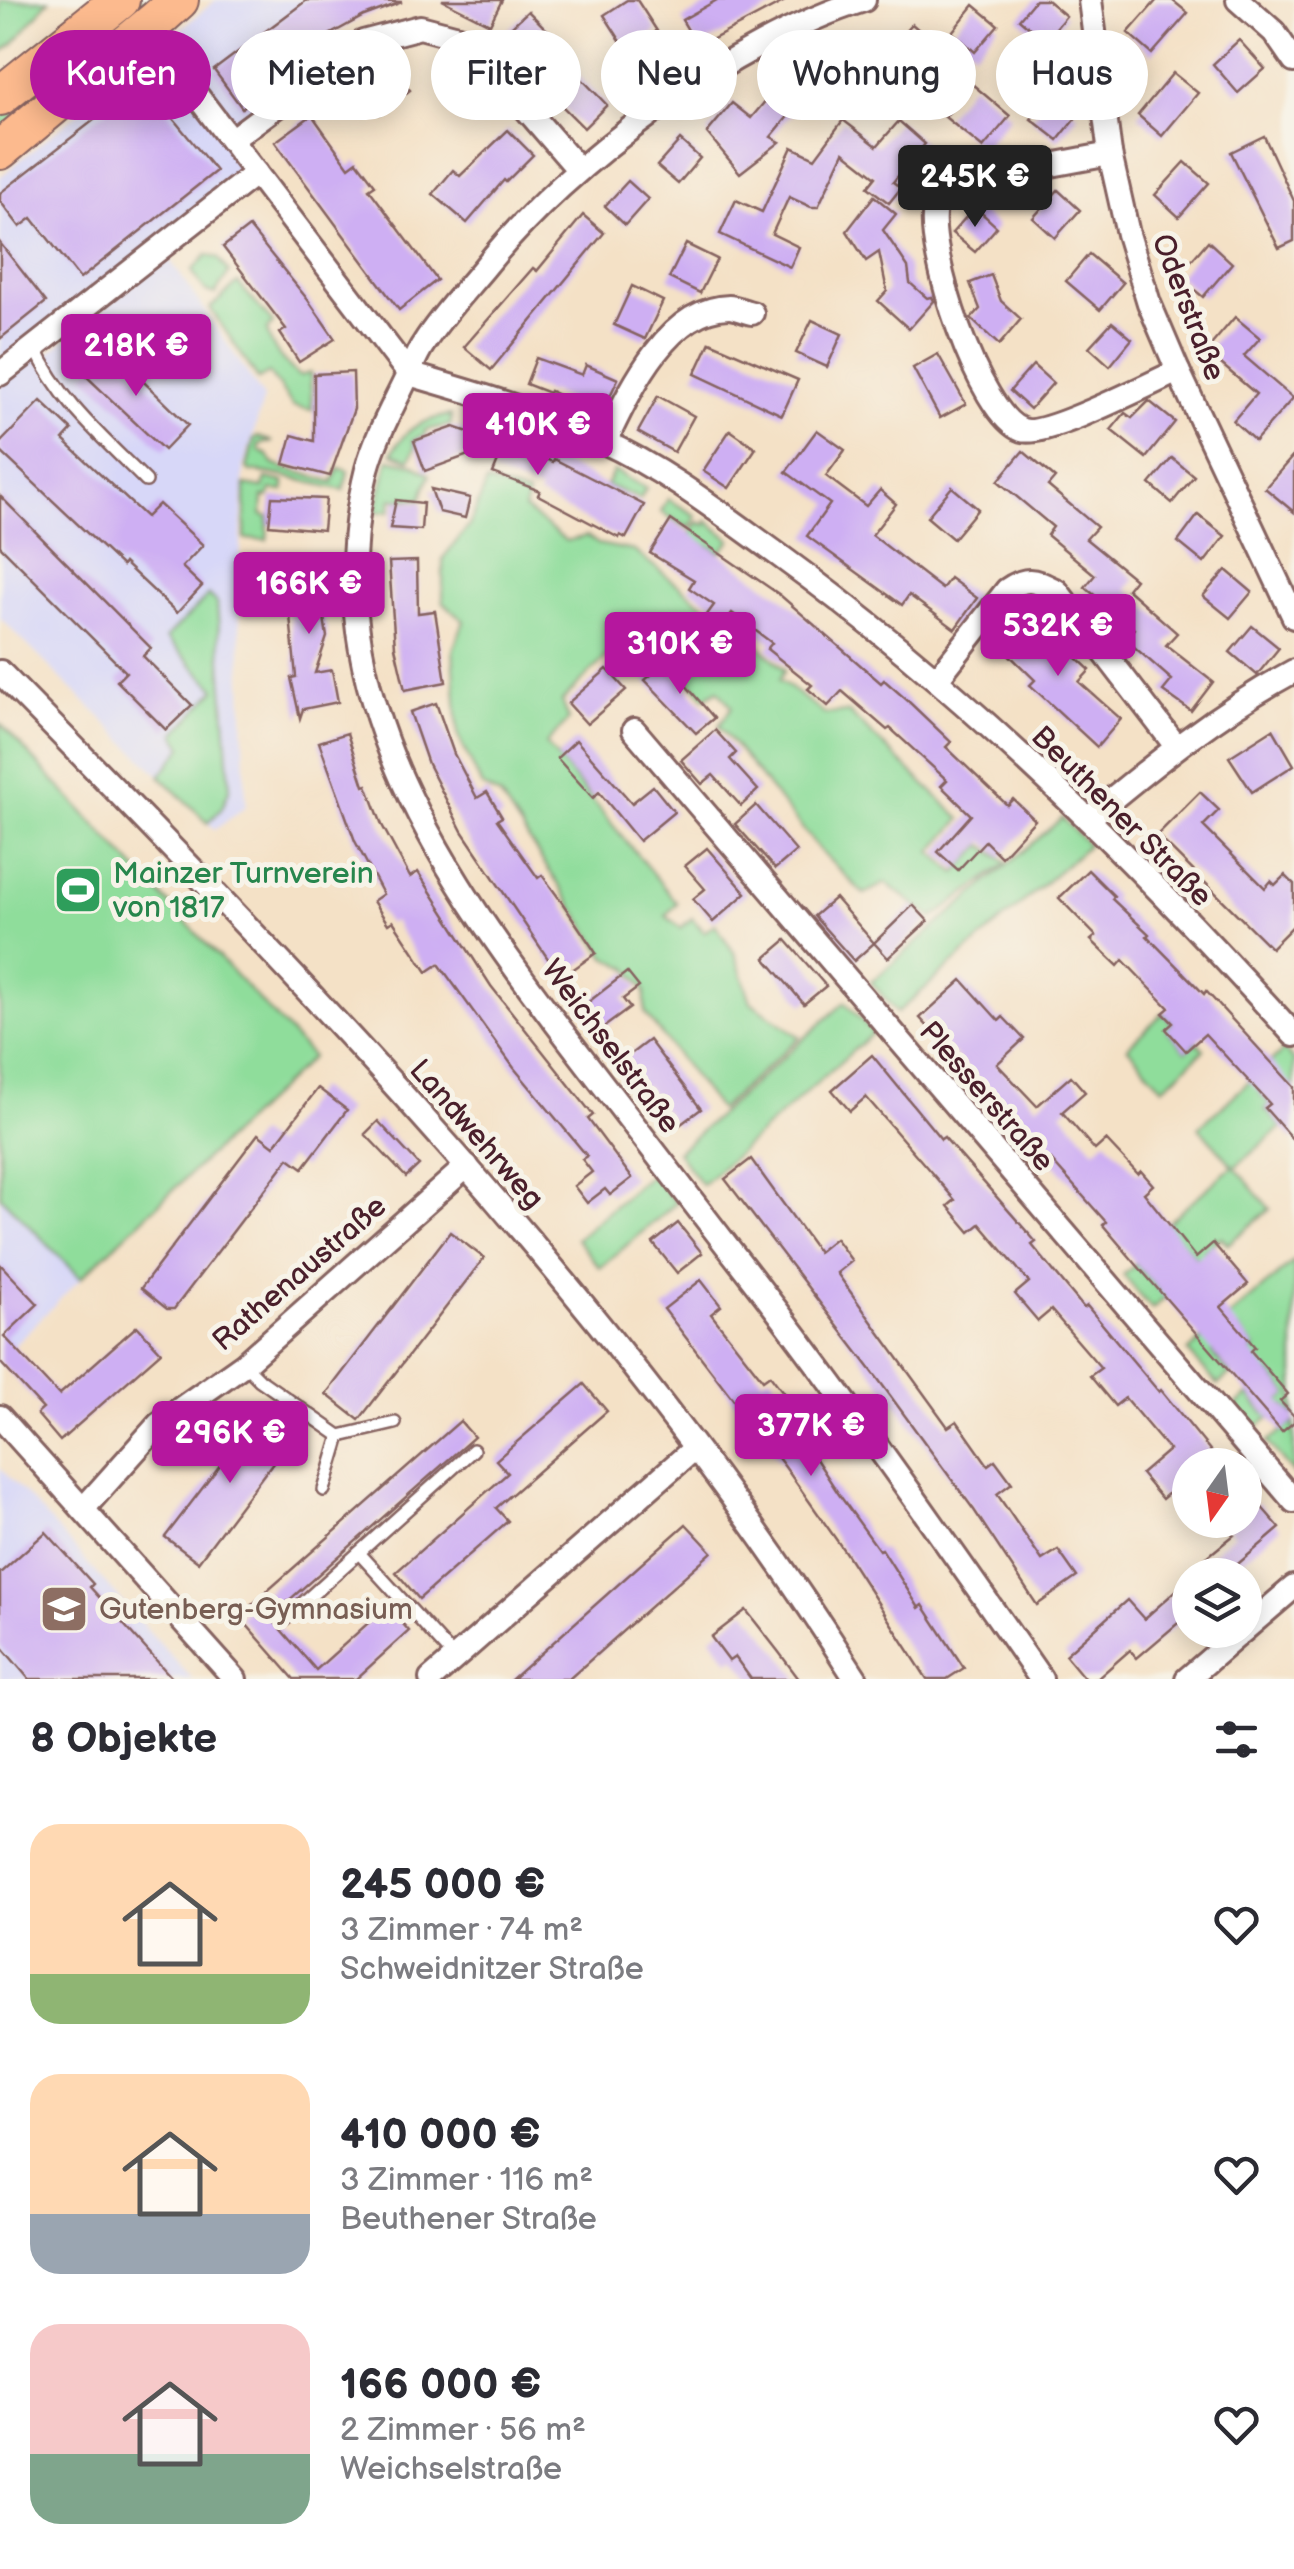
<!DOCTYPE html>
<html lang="de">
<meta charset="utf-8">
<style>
body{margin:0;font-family:"Balsamiq Sans",sans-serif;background:#f2f2f3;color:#2b2b33;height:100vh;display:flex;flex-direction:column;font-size:38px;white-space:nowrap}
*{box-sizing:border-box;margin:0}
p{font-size:32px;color:#7c7c81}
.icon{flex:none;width:55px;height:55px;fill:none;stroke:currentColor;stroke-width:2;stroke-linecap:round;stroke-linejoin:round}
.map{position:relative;height:1679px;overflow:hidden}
.sheet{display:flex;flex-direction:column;background:#fff;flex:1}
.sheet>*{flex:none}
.banner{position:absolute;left:30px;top:30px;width:1235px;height:90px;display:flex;gap:20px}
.needle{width:65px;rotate:194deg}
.controls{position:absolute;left:1172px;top:1448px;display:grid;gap:20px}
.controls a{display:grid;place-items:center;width:90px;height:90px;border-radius:50%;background:#fff;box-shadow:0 5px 25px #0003;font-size:50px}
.price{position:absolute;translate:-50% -85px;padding:0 22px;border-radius:10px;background:#b5179e;color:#fff;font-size:32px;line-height:65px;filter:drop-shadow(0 2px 5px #0008)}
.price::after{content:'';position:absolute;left:50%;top:60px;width:30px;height:22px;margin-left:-15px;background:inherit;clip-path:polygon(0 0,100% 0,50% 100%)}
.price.active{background:#222;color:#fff}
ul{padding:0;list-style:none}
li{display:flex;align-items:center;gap:30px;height:250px;padding:0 30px}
li span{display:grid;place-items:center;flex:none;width:280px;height:200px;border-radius:30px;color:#555}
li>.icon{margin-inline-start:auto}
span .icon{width:120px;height:120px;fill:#fffc;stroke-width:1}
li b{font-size:42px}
h2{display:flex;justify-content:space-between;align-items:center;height:120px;padding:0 30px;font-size:42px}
.pill{padding:0 35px;border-radius:45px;background:#fff;box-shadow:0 5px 25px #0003;font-size:35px;line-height:90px}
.pill.active{background:#b5179e;color:#fff}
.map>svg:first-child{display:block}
.built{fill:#d7d7f8}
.green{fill:#8fdd9b;stroke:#6c7e63;stroke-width:2.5;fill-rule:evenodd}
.building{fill:#ceaff3}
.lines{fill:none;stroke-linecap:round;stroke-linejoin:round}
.service-casing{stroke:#866361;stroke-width:16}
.minor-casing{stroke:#866361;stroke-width:28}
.primary-casing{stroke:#866361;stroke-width:42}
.trunk-casing{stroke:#866361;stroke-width:42}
.service{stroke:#fff;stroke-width:11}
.minor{stroke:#fff;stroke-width:22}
.primary{stroke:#fcba8e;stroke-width:38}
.trunk{stroke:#fcba8e;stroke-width:38}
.labels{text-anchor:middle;stroke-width:10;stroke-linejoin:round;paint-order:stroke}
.street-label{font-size:30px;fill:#4a1f2b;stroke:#f7f3e8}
.leisure-label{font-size:30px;fill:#27864d;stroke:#f7f3e8;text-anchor:start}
.education-label{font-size:30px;fill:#785e54;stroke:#f7f3e8;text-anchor:start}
</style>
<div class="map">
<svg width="1294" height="1679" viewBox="0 0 1294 1679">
<rect width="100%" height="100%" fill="#f7f3e8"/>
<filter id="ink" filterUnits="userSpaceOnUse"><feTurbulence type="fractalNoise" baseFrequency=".01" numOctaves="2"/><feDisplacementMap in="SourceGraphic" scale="20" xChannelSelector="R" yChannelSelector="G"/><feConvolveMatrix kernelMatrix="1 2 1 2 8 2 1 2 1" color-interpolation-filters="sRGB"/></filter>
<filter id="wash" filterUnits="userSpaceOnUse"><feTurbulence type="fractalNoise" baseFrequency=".0048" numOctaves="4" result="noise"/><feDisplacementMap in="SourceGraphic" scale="40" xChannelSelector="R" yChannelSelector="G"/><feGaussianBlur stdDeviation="2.25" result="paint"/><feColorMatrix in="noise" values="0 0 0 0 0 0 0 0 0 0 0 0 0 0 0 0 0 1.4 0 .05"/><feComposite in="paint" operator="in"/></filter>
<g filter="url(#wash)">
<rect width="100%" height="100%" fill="#f4e1c6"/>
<g class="built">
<polygon points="216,0 306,0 349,53 232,139 256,173 35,347 45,356 168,257 264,398 244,465 239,597 246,806 215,830 0,618 0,177"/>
<polygon points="0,1196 81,1278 0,1359"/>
<polygon points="0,1468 26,1495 192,1679 0,1679"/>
</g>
<g class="green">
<polygon points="0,0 49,0 14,43 0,53"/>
<polygon points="137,0 158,0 0,135 0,110"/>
<polygon points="207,255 218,258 229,273 215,294 205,291 192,271"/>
<path d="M238 283 273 323 267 330C270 349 286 364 299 376L310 373 312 410 293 406 269 373 258 379 210 308Z"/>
<path d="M451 415V425L425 430V434L413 440 415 448 410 460 392 453C406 427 422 420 451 415Z"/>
<path d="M258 437 273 442 259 444V451L268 455 273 464 280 467 333 482 339 468 348 471 344 490C321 486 263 469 250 472L247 468 254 438Z"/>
<polygon points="389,459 413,464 430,475 421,499 392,499 390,511 375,512"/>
<polygon points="614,471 646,488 640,499 606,485"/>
<polygon points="266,478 284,482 284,491 271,490 269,497 263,497 262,515 268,517 267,540 245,539 245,485 263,488"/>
<polygon points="487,482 528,495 524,509 566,541 587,536 598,544 634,551 707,607 694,627 715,644 725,630 741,639 746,633 785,670 779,680 825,714 848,712 961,819 932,852 956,873 983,845 1007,863 933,918 886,883 864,894 823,854 719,726 732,707 718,690 705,698 663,652 635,670 612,651 562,701 569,720 546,744 677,903 666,916 681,928 692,918 704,932 715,924 735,954 751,1002 800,1037 719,1110 645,1013 645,990 628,968 606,957 500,796 482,786 458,736 453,650 464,621 443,602 443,558 469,526"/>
<polygon points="668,499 697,516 689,528 661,512"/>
<polygon points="707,521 731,540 721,552 689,536 698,522 706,525"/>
<polygon points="209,595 217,602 230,788 222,808 208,823 160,776 183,747 175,734 216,689 166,638"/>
<polygon points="0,723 312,1057 81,1278 0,1196"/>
<polygon points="1062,818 1088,845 897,1013 871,982"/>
<polygon points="845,1002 873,1033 702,1185 677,1152"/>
<polygon points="1163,1013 1173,1023 1167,1030 1186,1051 1197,1042 1204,1050 1163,1088 1127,1047"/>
<polygon points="1284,1050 1294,1061 1294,1087 1260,1093 1270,1104 1265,1109 1282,1127 1235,1167 1270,1209 1228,1244 1221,1237 1204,1251 1203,1266 1152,1309 1123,1275 1136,1264 1159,1290 1196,1258 1173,1232 1152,1236 1233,1166 1199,1127"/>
<polygon points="652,1173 676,1203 600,1268 576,1239"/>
<path d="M1294 1261V1416L1284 1405 1255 1429 1235 1406 1248 1395 1265 1414 1288 1394 1272 1375 1247 1359 1218 1385 1188 1352ZM1239 1329 1255 1348 1227 1371 1212 1353Z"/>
<polygon points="1294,1422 1294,1474 1267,1442"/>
</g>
<g id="blocks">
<g class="building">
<polygon points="307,0 402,2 364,16 318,41 323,47 242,108 214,70"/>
<polygon points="442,0 502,0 490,24"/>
<polygon points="627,0 637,0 657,31 627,51 604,15"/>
<polygon points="717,0 787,0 698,47 682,20"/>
<polygon points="1035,0 1047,0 1066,16 1045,41 1019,19"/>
<polygon points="1157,0 1172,0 1188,13 1152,54 1128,33"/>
<polygon points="974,5 998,25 975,52 952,32"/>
<polygon points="528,11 553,36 543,45 574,79 578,75 607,105 584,128 554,98 559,93 528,60 524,64 499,38"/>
<polygon points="912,24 933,42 910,68 889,49"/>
<polygon points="1239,40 1265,69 1238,93 1213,64"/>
<polygon points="850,47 872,66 849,92 827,72"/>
<polygon points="391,67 410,90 380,114 361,91"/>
<polygon points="789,73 810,90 771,137 780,142 740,173 707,133 732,103 751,118"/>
<polygon points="1173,73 1198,93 1162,136 1138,115"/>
<polygon points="143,82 216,171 80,279 32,218 20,227 0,201 0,193"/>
<polygon points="972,84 1010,116 983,148 945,117"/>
<polygon points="1052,94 1078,115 1058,140 1031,119"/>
<polygon points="312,115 349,167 357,161 375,185 369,189 437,280 399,310 275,142"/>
<polygon points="843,120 877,146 899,121 925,144 893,182 901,188 889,203 868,187 876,177 844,152 818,207 811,207 789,197 772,234 799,247 790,267 720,234 736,200 762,212 792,147 815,158"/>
<polygon points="508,130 533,155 506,182 504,180 467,223 433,194 453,170 460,176"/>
<polygon points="1264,136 1294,201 1294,241 1279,248 1231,152"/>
<polygon points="680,140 700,158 678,184 657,166"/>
<polygon points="1185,162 1209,183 1179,217 1155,195"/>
<polygon points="628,181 648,199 625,225 605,206"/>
<polygon points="1058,190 1080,210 1055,238 1033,218"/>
<polygon points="874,196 896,214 883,230 908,267 910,283 927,298 932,297 934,301 909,329 878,301 887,291 879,252 866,261 847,231"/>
<polygon points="975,207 997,227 975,252 952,233"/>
<polygon points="583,215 604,233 491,370 464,347 533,268 537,271"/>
<polygon points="249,227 308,300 335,339 299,362 280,333 286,329 223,247"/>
<polygon points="1208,241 1232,263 1203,297 1178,276"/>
<polygon points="0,243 46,302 0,339"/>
<polygon points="686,244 717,259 700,293 669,278"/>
<polygon points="1089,254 1123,283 1100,310 1066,281"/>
<polygon points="991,275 1001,301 1021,319 999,345 971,319 980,309 970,283"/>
<polygon points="632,286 663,301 645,339 614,325"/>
<polygon points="1235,317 1260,338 1244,356 1293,398 1255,441 1233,421 1256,394 1206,351"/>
<polygon points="812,320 842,334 827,367 796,353"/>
<polygon points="1112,322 1132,339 1110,366 1089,347"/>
<polygon points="710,342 798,380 782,415 695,374"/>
<polygon points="110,349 188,425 164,450 85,375"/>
<polygon points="938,354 966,404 940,418 913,368"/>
<polygon points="536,358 582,375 586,365 618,379 601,415 550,391 549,393 526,384"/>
<polygon points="1033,365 1053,383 1030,409 1010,391"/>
<polygon points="353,372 354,409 330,476 284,464 292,435 314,441 314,374"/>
<polygon points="658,396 694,416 674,452 638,432"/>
<polygon points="41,401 72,430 63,440 146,517 159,504 203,545 182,567 202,586 177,613 124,563 122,566 0,451 0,443"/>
<polygon points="1149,401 1175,422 1146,458 1111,430 1125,413 1132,418"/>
<polygon points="454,427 553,462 554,459 644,505 626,538 620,535 619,538 538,495 540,491 493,473 498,461 471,454 425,471 414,441"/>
<polygon points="730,430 756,448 729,488 703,471"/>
<polygon points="817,430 845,450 826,476 866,506 880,490 896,504 872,535 942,589 950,578 977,598 955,629 909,595 902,605 807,536 830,504 786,472"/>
<polygon points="1023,451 1055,478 1048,486 1097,527 1086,539 1135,579 1127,589 1177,633 1166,645 1213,682 1191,711 1163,691 1172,680 1125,639 1134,629 1085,587 1095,575 1047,535 1053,527 998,481"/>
<polygon points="1294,455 1294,512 1265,488"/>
<polygon points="1172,458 1194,476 1172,503 1150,484"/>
<polygon points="952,487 978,509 953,539 927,517"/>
<polygon points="431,489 470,498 465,518 439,512"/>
<polygon points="0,496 151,648 143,656 192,705 166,730 117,681 126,672 0,546"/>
<polygon points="272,497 326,499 323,530 269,525"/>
<polygon points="396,500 423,503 421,530 390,528"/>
<polygon points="1198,515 1225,536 1204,563 1178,542"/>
<polygon points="671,520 780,595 881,683 884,680 908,701 951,742 946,747 1007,805 1013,799 1035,820 1001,857 985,841 958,870 938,852 971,815 941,786 947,780 890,728 887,730 842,691 828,706 808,689 812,685 767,649 772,643 732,613 714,638 698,627 714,605 689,588 694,580 650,553"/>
<polygon points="291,561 322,561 322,604 327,637 315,673 332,670 338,702 303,709 300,718 291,678 296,677 290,616"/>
<polygon points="417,561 418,613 435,611 446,682 405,690 395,647 389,562"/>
<polygon points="1226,570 1252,592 1230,618 1203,596"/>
<polygon points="1022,613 1061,651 1065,647 1090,670 1079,682 1121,719 1097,747 1030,685 1035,680 995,641"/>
<polygon points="1252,626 1279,648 1257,675 1230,652"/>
<polygon points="666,662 714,718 696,733 645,680"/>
<polygon points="607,669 626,690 587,724 568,703"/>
<polygon points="436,703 454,754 477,798 487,792 502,817 497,820 538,878 542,875 561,901 596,953 561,978 462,831 428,764 410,712"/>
<polygon points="1273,729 1294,765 1252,792 1229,757"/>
<polygon points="715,730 736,753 730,759 758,790 741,806 713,775 702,784 681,760"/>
<polygon points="347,733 364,786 367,785 382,825 410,877 418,872 491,986 593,1115 588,1119 632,1178 610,1195 605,1189 587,1203 574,1186 592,1172 582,1159 587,1156 514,1068 439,964 427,972 393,921 388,924 373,901 383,894 355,841 319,742"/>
<polygon points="576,740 632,803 653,786 674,812 639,841 599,792 593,798 557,758"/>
<polygon points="1200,792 1219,810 1203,826 1265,888 1271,881 1275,885 1285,875 1294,884 1294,925 1271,948 1157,835"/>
<polygon points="756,805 796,851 775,869 735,824"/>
<polygon points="707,848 746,893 713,922 693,899 705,889 685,866"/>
<polygon points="1088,870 1114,896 1112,899 1149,934 1147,936 1204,994 1206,991 1294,1087 1294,1141 1265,1108 1270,1104 1205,1034 1186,1051 1166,1029 1173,1023 1163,1013 1169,1008 1123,960 1118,966 1091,940 1096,936 1059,898"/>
<polygon points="835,898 874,943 913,905 928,921 888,958 874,943 854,961 814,916"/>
<polygon points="786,940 826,986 804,1004 765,958"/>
<polygon points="627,972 639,987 623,999 630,1008 600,1030 582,1007"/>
<polygon points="962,980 999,1021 1003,1017 1024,1039 997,1064 1037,1106 1071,1076 1085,1092 1062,1112 1095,1150 1106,1140 1138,1174 1141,1171 1153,1185 1144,1193 1196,1258 1213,1243 1248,1284 1221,1307 1255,1347 1251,1351 1288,1394 1280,1401 1294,1416 1294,1422 1282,1432 1136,1264 1103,1225 1106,1222 1051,1160 1046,1164 992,1102 995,1099 920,1018"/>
<polygon points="649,1040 701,1109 677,1127 645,1085 639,1090 619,1063"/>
<polygon points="872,1055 941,1139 944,1137 1036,1242 1032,1245 1084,1308 1087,1306 1159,1392 1161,1390 1214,1455 1202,1465 1190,1465 1190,1475 1162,1499 1141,1474 1169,1450 1125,1398 1115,1406 1090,1376 1101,1368 1051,1310 1038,1321 1015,1294 1029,1282 980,1224 970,1232 948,1206 955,1200 866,1097 850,1111 832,1090"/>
<polygon points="318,1088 347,1110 303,1168 289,1158 174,1309 167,1309 141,1288 258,1134 274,1146"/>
<polygon points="378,1121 419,1165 406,1177 365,1134"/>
<polygon points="751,1159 818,1252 835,1238 852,1261 837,1273 869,1318 948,1427 957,1421 988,1465 995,1460 1012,1483 997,1494 1042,1560 1058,1550 1077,1577 1037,1605 974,1510 878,1379 725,1179"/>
<polygon points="678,1223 702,1253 677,1273 653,1243"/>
<polygon points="450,1232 484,1258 359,1420 326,1394"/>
<polygon points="0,1264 38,1304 4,1336 59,1395 137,1326 161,1352 60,1441 37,1414 43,1409 0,1362"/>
<polygon points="701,1280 721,1306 711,1314 763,1380 770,1375 786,1396 779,1402 838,1493 879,1550 882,1549 919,1608 923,1605 964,1668 947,1679 927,1679 845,1552 785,1467 664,1309"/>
<polygon points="584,1384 607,1411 496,1508 508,1521 419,1599 396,1572 508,1473 496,1460"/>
<polygon points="263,1409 295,1433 198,1562 165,1537"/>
<polygon points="460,1421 474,1437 270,1617 316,1670 387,1606 409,1631 356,1679 294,1679 239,1616"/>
<polygon points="1258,1503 1280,1528 1225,1575 1185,1575 1234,1535 1228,1528 1238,1520 1245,1520 1245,1514"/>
<polygon points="686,1524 712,1552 569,1679 512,1679"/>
<polygon points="46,1532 93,1584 90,1587 173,1679 29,1679 0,1645 0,1573"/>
<polygon points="1179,1588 1190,1601 1190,1613 1137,1658 1130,1650 1097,1679 1085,1679 1065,1655 1127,1600 1144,1619"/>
<polygon points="746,1610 778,1651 799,1679 751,1679 735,1657 729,1661 711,1637"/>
</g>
</g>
</g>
<g filter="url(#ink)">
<use href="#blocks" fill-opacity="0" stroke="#866361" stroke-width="2.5"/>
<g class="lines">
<g class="service-casing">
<g id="service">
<path d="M35 347C58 400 105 440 146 481"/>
<polyline points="244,1364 260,1380 340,1436 395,1423"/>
<polyline points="324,1490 340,1436"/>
<polyline points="359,1553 455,1658"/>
<polyline points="284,1620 473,1450"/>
</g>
</g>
<g class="minor-casing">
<g id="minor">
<path d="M864 0C732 42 570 160 484 268 464 292 441 316 424 343 416 354 411 369 405 381 391 410 375 439 367 469 310 692 450 885 577 1051 627 1116 677 1181 727 1246 837 1386 939 1532 1041 1679"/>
<polyline points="1090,0 1110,154 1128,234 1149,303 1178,371 1294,617"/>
<polyline points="1238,0 1274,32 1294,61"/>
<polyline points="147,30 409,374"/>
<polyline points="231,140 363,42 420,27 458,37 481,57 579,170"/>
<path d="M1110 154 960 182C948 188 938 194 935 208 925 249 979 415 1022 430 1045 438 1151 383 1178 371"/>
<polyline points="0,374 256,173"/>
<path d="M409 374C475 393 540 412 602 441 666 470 723 515 780 556 969 693 1137 861 1294 1035"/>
<path d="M605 442C628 395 666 308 729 307 736 307 745 312 752 313"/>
<path d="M0 672C309 986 619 1306 856 1679"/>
<path d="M937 679 1007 590C1028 575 1035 581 1057 591L1176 746"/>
<polyline points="634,730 1294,1501"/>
<path d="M1088 819C1154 764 1218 712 1294 671"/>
<polyline points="0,1417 235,1679"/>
<polyline points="84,1508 159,1424 244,1364 467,1166"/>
<polyline points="1245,1629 1294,1587"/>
<polyline points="431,1679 695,1448"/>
<polyline points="1187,1679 1244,1630"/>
</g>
</g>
<g class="primary-casing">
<polyline id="primary" points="0,150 161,16"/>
</g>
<g class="trunk-casing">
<g id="trunk">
<polyline points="161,16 179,0"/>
<polyline points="0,96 120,0"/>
</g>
</g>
<use href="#service" class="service"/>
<use href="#minor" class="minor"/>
<use href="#primary" class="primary"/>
<use href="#trunk" class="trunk"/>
</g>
</g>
<defs>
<g id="stadium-square" transform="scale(2.5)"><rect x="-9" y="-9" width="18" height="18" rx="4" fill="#2e9e5b" stroke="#f7f3e8"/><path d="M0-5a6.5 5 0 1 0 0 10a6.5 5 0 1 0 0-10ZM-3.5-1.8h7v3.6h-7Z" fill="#fff"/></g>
<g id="school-square" transform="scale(2.5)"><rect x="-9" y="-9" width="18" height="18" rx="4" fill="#8d6e63" stroke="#f7f3e8"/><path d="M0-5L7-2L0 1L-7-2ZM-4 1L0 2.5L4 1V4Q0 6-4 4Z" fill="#fff"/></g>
</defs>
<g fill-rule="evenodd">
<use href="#stadium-square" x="78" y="890"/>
<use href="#school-square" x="64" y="1609"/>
</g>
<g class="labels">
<g class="street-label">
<text transform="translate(1189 307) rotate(69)" y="10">Oderstraße</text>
<text transform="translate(1122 816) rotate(45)" y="10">Beuthener Straße</text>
<text transform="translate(611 1046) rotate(53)" y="10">Weichselstraße</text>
<text transform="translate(987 1096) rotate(49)" y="10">Plesserstraße</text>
<text transform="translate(477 1134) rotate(49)" y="10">Landwehrweg</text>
<text transform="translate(299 1273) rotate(-41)" y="10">Rathenaustraße</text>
</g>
<g class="leisure-label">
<text x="113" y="883">Mainzer Turnverein<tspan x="113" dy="34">von 1817</tspan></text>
</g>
<g class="education-label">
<text x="99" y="1619">Gutenberg-Gymnasium</text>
</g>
</g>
</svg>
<div class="controls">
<a><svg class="needle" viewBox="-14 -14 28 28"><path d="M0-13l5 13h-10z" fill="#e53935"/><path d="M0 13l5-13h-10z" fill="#7c7c81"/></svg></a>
<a><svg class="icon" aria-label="layers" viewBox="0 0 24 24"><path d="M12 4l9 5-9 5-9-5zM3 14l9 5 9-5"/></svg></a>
</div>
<b class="price active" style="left:975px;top:230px">245K €</b>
<b class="price" style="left:136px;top:399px">218K €</b>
<b class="price" style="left:538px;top:478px">410K €</b>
<b class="price" style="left:309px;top:637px">166K €</b>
<b class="price" style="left:1058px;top:679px">532K €</b>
<b class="price" style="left:680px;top:697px">310K €</b>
<b class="price" style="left:811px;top:1479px">377K €</b>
<b class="price" style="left:230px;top:1486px">296K €</b>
<div class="banner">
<a class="pill active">Kaufen</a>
<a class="pill">Mieten</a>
<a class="pill">Filter</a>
<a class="pill">Neu</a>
<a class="pill">Wohnung</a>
<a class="pill">Haus</a>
</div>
</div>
<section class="sheet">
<h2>8 Objekte<svg class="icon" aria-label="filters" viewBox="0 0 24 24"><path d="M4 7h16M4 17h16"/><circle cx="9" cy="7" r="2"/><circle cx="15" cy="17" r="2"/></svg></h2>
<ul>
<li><span style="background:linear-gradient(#ffd9b3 75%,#8fb573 0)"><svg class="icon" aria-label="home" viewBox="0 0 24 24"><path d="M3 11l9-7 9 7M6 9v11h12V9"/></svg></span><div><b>245 000 €</b><p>3 Zimmer · 74 m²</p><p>Schweidnitzer Straße</p></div><svg class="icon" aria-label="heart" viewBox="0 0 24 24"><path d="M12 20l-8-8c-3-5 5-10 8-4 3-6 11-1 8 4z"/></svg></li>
<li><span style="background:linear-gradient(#ffd9b3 70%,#9aa5b1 0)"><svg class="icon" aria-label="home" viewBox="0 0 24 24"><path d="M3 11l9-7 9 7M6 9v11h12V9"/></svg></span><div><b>410 000 €</b><p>3 Zimmer · 116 m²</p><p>Beuthener Straße</p></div><svg class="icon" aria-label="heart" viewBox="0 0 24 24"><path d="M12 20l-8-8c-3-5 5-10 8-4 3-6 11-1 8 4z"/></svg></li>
<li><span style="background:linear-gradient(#f6c9c9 65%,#7fa58c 0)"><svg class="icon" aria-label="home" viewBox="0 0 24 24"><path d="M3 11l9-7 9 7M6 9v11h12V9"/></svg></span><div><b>166 000 €</b><p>2 Zimmer · 56 m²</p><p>Weichselstraße</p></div><svg class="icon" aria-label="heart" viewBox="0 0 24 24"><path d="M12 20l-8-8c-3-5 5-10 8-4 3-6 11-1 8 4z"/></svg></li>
</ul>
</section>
